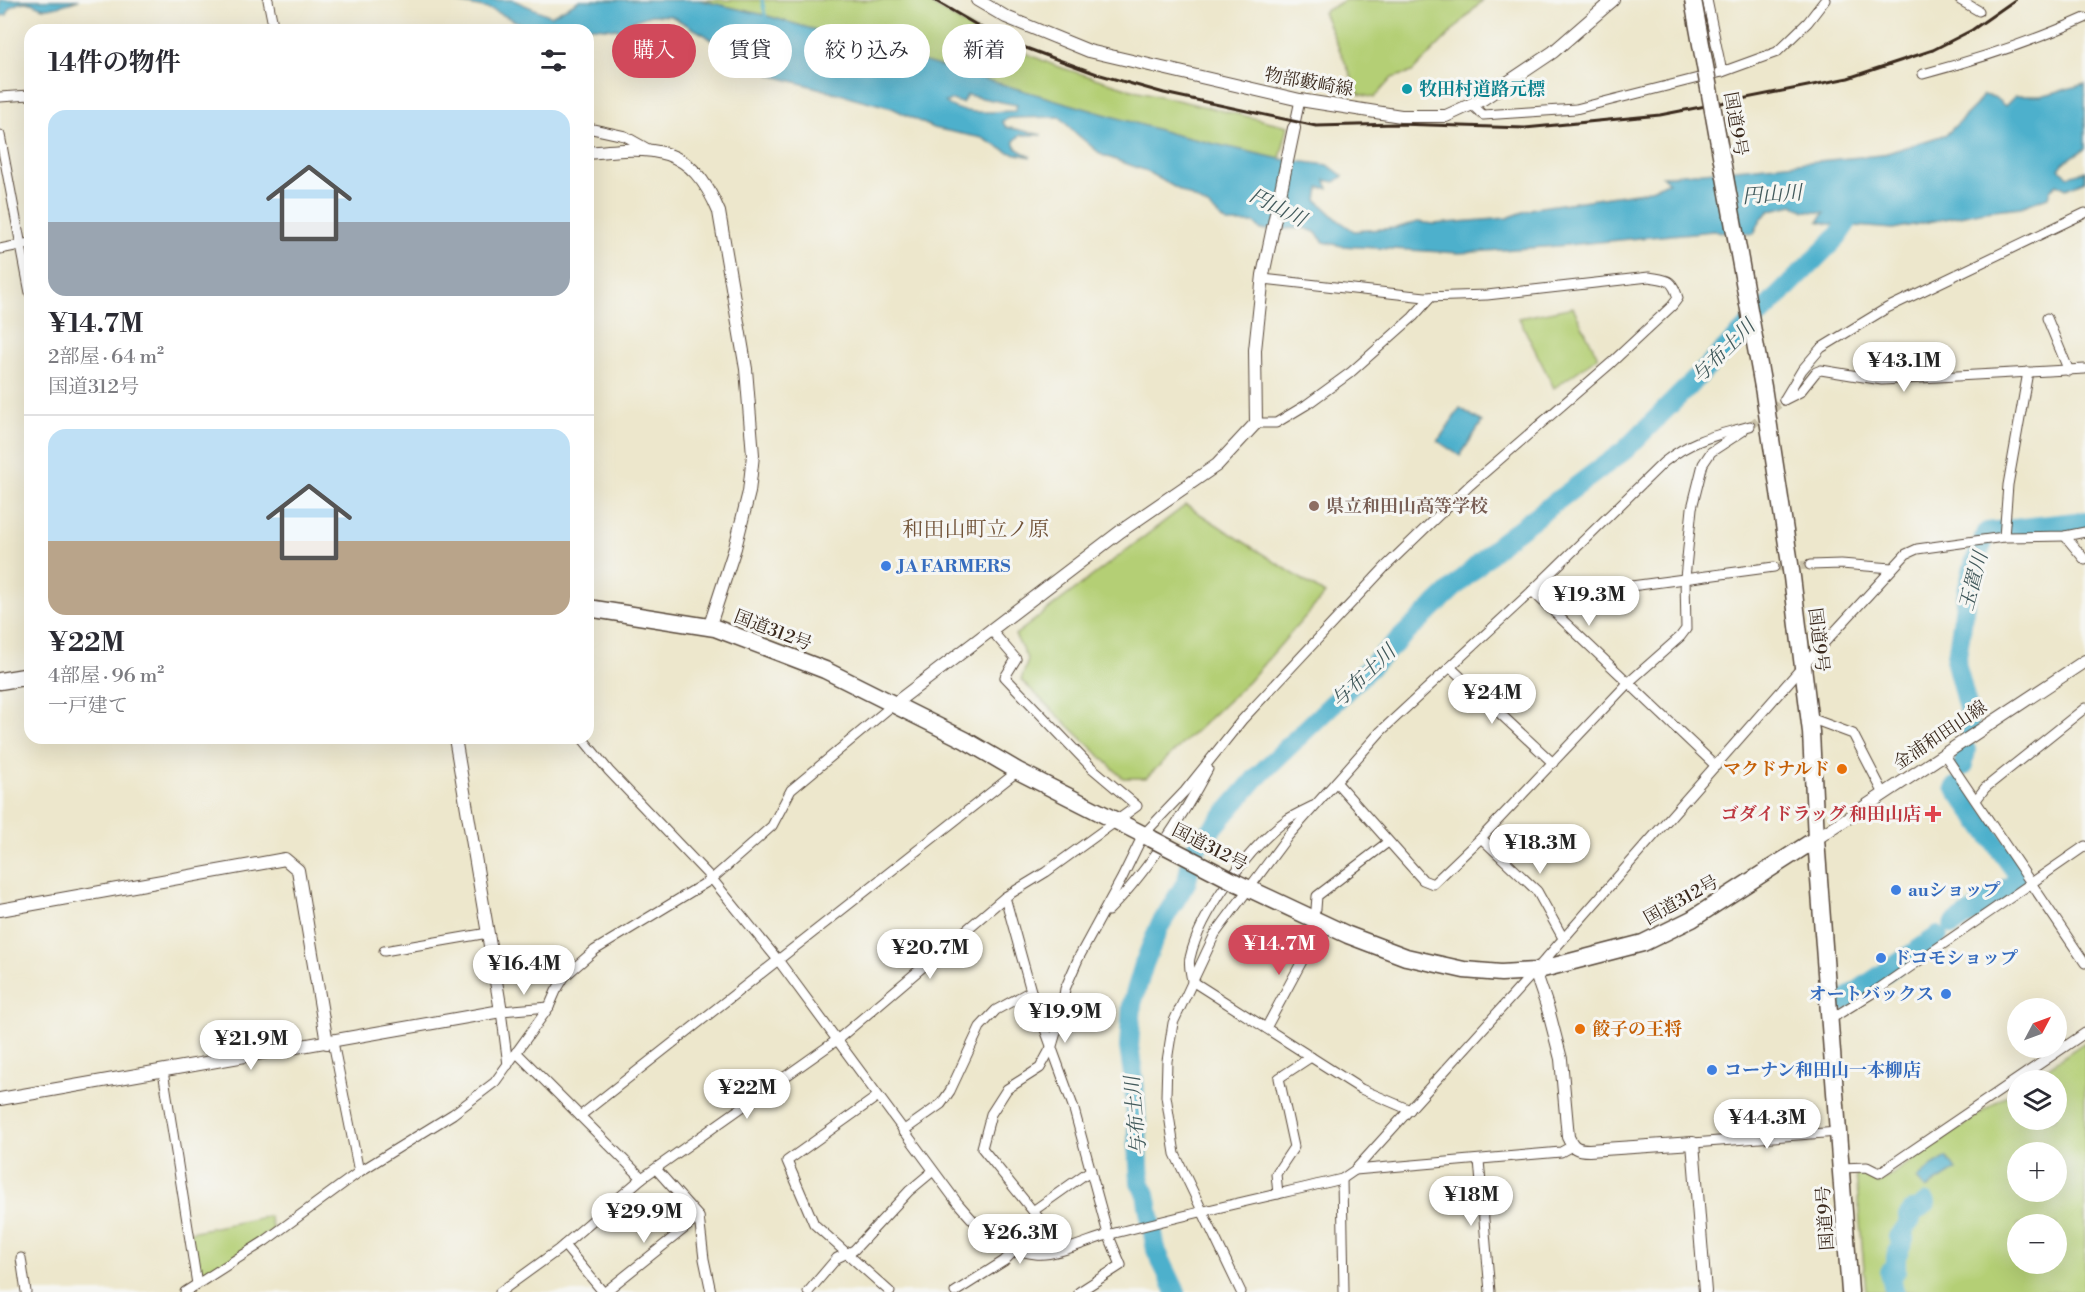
<!DOCTYPE html>
<html lang="ja">
<meta charset="utf-8">
<style>
body{margin:0;font-family:"Libre Bodoni","Noto Serif JP",serif;background:#f7f7f7;color:#2b2b33;height:100vh;display:flex;flex-direction:column;font-size:22px;white-space:nowrap}
*{box-sizing:border-box;margin:0}
p{font-size:20px;color:#7c7c81}
.icon{flex:none;width:33px;height:33px;fill:none;stroke:currentColor;stroke-width:2;stroke-linecap:round;stroke-linejoin:round}
.map{position:relative;flex:1;overflow:hidden}
.sheet{position:absolute;left:24px;top:24px;width:570px;height:720px;display:flex;flex-direction:column;background:#fff;border-radius:18px;box-shadow:0 6px 24px #0002}
.sheet>*{flex:none}
.top-card{position:absolute;left:612px;top:24px;width:570px;height:54px;display:flex;gap:12px}
.needle{width:39px;rotate:49deg}
.tools{position:absolute;left:2007px;top:998px;display:grid;gap:12px}
.tools a{display:grid;place-items:center;width:60px;height:60px;border-radius:50%;background:#fff;box-shadow:0 6px 24px #0002;font-size:30px}
.price{position:absolute;translate:-50% -51px;padding:0 14px;border-radius:21px;background:#fff;color:#222;font-size:20px;line-height:39px;filter:drop-shadow(0 2px 3px #0008)}
.price::after{content:'';position:absolute;left:50%;top:36px;width:18px;height:14px;margin-left:-9px;background:inherit;clip-path:polygon(0 0,100% 0,50% 100%)}
.price.selected{background:#d1495b;color:#fff}
ul{padding:0;list-style:none}
li{display:grid;align-content:center;gap:12px;height:318px;padding:0 24px}
li+li{border-top:2px solid #e1e1e2}
li span{display:grid;place-items:center;height:186px;border-radius:18px;color:#555}
li>.icon{margin-inline-start:auto}
span .icon{width:108px;height:108px;fill:#fffc;stroke-width:1}
li b{font-size:26px}
h2{display:flex;justify-content:space-between;align-items:center;height:72px;padding:0 24px;font-size:26px}
.pill{padding:0 21px;border-radius:27px;background:#fff;box-shadow:0 6px 24px #0002;font-size:21px;line-height:54px}
.pill.selected{background:#d1495b;color:#fff}
.map>svg:first-child{display:block}
.green{fill:#b4cf74;stroke:#787c49;stroke-width:1.5;fill-rule:evenodd}
.water{fill:#4db0cc;stroke:#446d75;stroke-width:1.5;fill-rule:evenodd}
.lines{fill:none;stroke-linecap:round;stroke-linejoin:round}
.stream{stroke:#4db0cc;stroke-width:3}
.river{stroke:#4db0cc;stroke-width:20}
.street-tunnel{stroke:#c9c1a9;stroke-width:9;stroke-dasharray:9 4.5;stroke-linecap:butt}
.street-casing{stroke:#564638;stroke-width:11}
.secondary-casing{stroke:#564638;stroke-width:14}
.highway-casing{stroke:#564638;stroke-width:19}
.street{stroke:#fff;stroke-width:9}
.secondary{stroke:#fff;stroke-width:12}
.highway{stroke:#fff;stroke-width:16}
.rail{stroke:#3b2a1e;stroke-width:3}
.highway-bridge-casing{stroke:#564638;stroke-width:19;stroke-linecap:butt}
.highway-bridge{stroke:#fff;stroke-width:16}
.culture-dot{fill:#0f9aa8;stroke:#f6f6f2;stroke-width:2}
.education-dot{fill:#8d6e63;stroke:#f6f6f2;stroke-width:2}
.shop-dot{fill:#3f7fe0;stroke:#f6f6f2;stroke-width:2}
.food-dot{fill:#e8710a;stroke:#f6f6f2;stroke-width:2}
.health-dot{fill:#e0444e;stroke:#f6f6f2;stroke-width:2}
.labels{text-anchor:middle;stroke-width:6;stroke-linejoin:round;paint-order:stroke}
.street-label{font-size:18px;fill:#3b2a1e;stroke:#f6f6f2}
.culture-label{font-size:18px;font-weight:bold;fill:#0d838f;stroke:#f6f6f2;text-anchor:start}
.education-label{font-size:18px;font-weight:bold;fill:#785e54;stroke:#f6f6f2;text-anchor:start}
.shop-label{font-size:18px;font-weight:bold;fill:#366cbe;stroke:#f6f6f2;text-anchor:start}
.food-label{font-size:18px;font-weight:bold;fill:#c56008;stroke:#f6f6f2;text-anchor:end}
.health-label{font-size:18px;font-weight:bold;fill:#be3a42;stroke:#f6f6f2;text-anchor:end}
.water-label{font-size:20px;font-style:italic;fill:#41595b;stroke:#f6f6f2}
.quarter-label{font-size:21px;fill:#715338;stroke:#f6f6f2}
</style>
<div class="map">
<svg width="2085" height="1292" viewBox="0 0 2085 1292">
<rect width="100%" height="100%" fill="#f6f6f2"/>
<filter id="ink" filterUnits="userSpaceOnUse"><feTurbulence type="fractalNoise" baseFrequency=".0167" numOctaves="2"/><feDisplacementMap in="SourceGraphic" scale="12" xChannelSelector="R" yChannelSelector="G"/><feConvolveMatrix kernelMatrix="1 2 1 2 8 2 1 2 1" color-interpolation-filters="sRGB"/></filter>
<filter id="wash" filterUnits="userSpaceOnUse"><feTurbulence type="fractalNoise" baseFrequency=".008" numOctaves="4" result="noise"/><feDisplacementMap in="SourceGraphic" scale="24" xChannelSelector="R" yChannelSelector="G"/><feGaussianBlur stdDeviation="1.35" result="paint"/><feColorMatrix in="noise" values="0 0 0 0 0 0 0 0 0 0 0 0 0 0 0 0 0 1.4 0 .05"/><feComposite in="paint" operator="in"/></filter>
<g filter="url(#wash)">
<rect width="100%" height="100%" fill="#ede7cc"/>
<g class="green">
<polygon points="699,0 924,0 980,34 1056,66 1130,89 1288,126 1280,159 1176,135 764,15"/>
<polygon points="1345,0 1483,0 1412,72 1392,78 1374,98 1359,94 1323,12"/>
<polygon points="1573,307 1598,357 1554,388 1519,318"/>
<polygon points="1186,505 1325,594 1248,682 1146,778 1123,778 1021,680 1028,660 1015,635"/>
<path d="M2085 1042V1292H1866L1856 1174 1869 1173 1878 1184 2017 1088 2018 1119H2056V1080H2029ZM2018 1152H2056V1191H2018ZM2018 1224H2056V1263H2018Z"/>
<polygon points="269,1216 273,1229 197,1284 190,1232"/>
</g>
<g class="water">
<path d="M0 0H79C67 3 56 8 45 8 39 8 37 4 31 3 22 0 9 5 7 15L0 16Z"/>
<path d="M445 0H513L551 16 580 0H699L764 15 1176 135 1280 159 1328 165 1343 176 1335 182 1325 180 1329 188H1319L1317 200 1338 220 1354 231 1396 228 1418 222 1434 224 1507 218 1534 208 1643 192 1669 182 1662 176 1881 155 1947 134 1976 105 1983 95 1994 97 2005 106 2015 96H2041L2085 84V149L2065 161 2059 169 2069 176 2085 171V181L2066 189 2057 184 2050 190 2048 197 2021 207 1985 211 1893 229 1829 224 1818 221 1825 213 1805 211 1793 205 1771 210 1761 219 1754 234 1713 231 1557 246 1459 253 1342 246 1324 242 1315 232 1305 228 1261 230 1255 223H1227L1208 206 1144 170 1102 155 1073 131 1060 117 1010 118 1002 121 1006 127 1042 135H1021L1014 141 1017 149 1031 157 1008 152 982 138 933 128 892 108 770 75 774 71 790 65 787 61 771 60 721 47 705 35 671 16 651 15 629 22 642 27 628 30 582 26 563 30H533L493 10ZM967 95 1017 105 1015 111C993 111 962 117 945 102L952 100 962 103Z"/>
<polygon points="1460,408 1482,422 1460,456 1438,441"/>
<polygon points="1947,1157 1956,1170 1926,1189 1917,1179 1929,1168"/>
</g>
<g class="lines">
<polyline class="stream" points="762,0 766,19"/>
<g class="river">
<polyline points="1969,727 1968,709 1956,663 1967,591 1974,564 1987,532 2085,521"/>
<polyline points="1963,766 1966,750"/>
<polyline points="1953,925 2021,879 1955,787"/>
<polyline points="1843,1001 1938,936"/>
<polyline points="1894,1291 1890,1272 1896,1271 1896,1257 1904,1238 1899,1237 1911,1220 1908,1217 1913,1210 1916,1211 1926,1203"/>
<polyline points="1176,1292 1156,1250 1146,1194 1140,1182 1134,1081 1129,1047 1132,1004 1144,964 1159,927 1187,881 1193,851 1256,778 1387,651 1502,542 1625,450 1837,237 1859,204"/>
</g>
</g>
</g>
<g filter="url(#ink)">
<g class="lines">
<g class="street-tunnel">
<polyline points="1750,426 1784,400"/>
<polyline points="1774,567 1810,565"/>
</g>
<g class="street-casing">
<g id="street">
<polyline points="268,0 274,30"/>
<polyline points="1707,0 1722,72"/>
<polyline points="1960,0 1979,11"/>
<path d="M1923 74C1979 59 2032 42 2085 18"/>
<polyline points="0,97 30,95"/>
<polyline points="1472,105 1483,115 1576,109 1722,72 1777,52 1808,22 1825,0"/>
<polyline points="588,128 625,136 650,150"/>
<polyline points="1294,128 1300,100"/>
<polyline points="0,135 30,293"/>
<polyline points="0,249 30,243"/>
<polyline points="2047,318 2069,371"/>
<polyline points="1784,400 1802,370 1821,348 1887,308 2085,213"/>
<polyline points="1784,400 1800,392 1816,372 1821,370 1882,380 2085,369"/>
<polyline points="1256,423 1276,423 1306,405 1350,373 1413,317 1431,297"/>
<polyline points="2065,536 2085,560"/>
<polyline points="2004,537 2008,485 2028,372"/>
<polyline points="1810,565 1841,564 1892,568"/>
<polyline points="1532,591 1716,766"/>
<polyline points="1532,591 1609,589 1774,567"/>
<polyline points="1450,667 1553,763"/>
<polyline points="1810,718 1853,734 1884,794"/>
<path d="M582 738 609 771 712 879 778 960 956 1201C982 1231 995 1249 1036 1254 1054 1257 1092 1239 1111 1234 1187 1214 1265 1197 1342 1179L1355 1170 1535 971 1803 666 1906 554 1917 549 2004 537 2065 536 2085 532"/>
<polyline points="1944,754 2085,963"/>
<polyline points="1336,782 1423,880 1433,884 1481,838 1629,682 1680,637 1686,629 1685,578 1692,508 1703,464 1711,452 1743,431"/>
<polyline points="1976,800 1985,788 2085,708"/>
<path d="M1313 806C1305 810 1296 814 1288 819 1250 846 1200 913 1190 958 1188 965 1191 974 1192 981L1361 1089 1410 1110"/>
<polyline points="1481,838 1537,891 1563,938"/>
<polyline points="1005,897 1031,991 1073,1106 1108,1234 1121,1265 1079,1292"/>
<polyline points="1316,909 1317,896 1388,842"/>
<path d="M1108 911C1146 874 1183 816 1208 769"/>
<polyline points="384,951 488,933"/>
<polyline points="1829,1020 1871,994 2085,846"/>
<polyline points="1266,1028 1315,937 1315,931"/>
<polyline points="333,1042 359,1172"/>
<polyline points="516,1052 642,1178"/>
<polyline points="508,1065 501,1011 549,1007"/>
<polyline points="163,1071 197,1284"/>
<polyline points="878,1096 787,1161 814,1224 890,1292"/>
<polyline points="580,1116 1018,771"/>
<polyline points="903,1131 941,1104 950,1091 980,1027 996,1010 1031,991"/>
<polyline points="1693,1143 1838,1132"/>
<polyline points="1479,1160 1490,1292"/>
<polyline points="1841,1168 1867,1167 1879,1173 2085,1033"/>
<polyline points="656,1169 699,1217 704,1259 711,1292"/>
<polyline points="1355,1170 1561,1152 1572,1146"/>
<polyline points="1342,1179 1344,1292"/>
<polyline points="1278,1194 1276,1174 1294,1147 1279,1078 1311,1057"/>
<polyline points="1033,1211 1091,1170"/>
<polyline points="564,1245 603,1292"/>
<path d="M1057 1251 1045 1226 982 1148 991 1114 1007 1089 1040 1068 1052 1046 1060 1019 1065 989 1079 957 1122 878 1143 835 1185 791 1242 720 1386 566 1470 485 1611 363 1672 306 1678 298C1672 278 1667 280 1649 277L1487 295 1425 297 1263 279"/>
<polyline points="21,1258 26,1292"/>
<polyline points="185,1292 265,1241 359,1172 453,1114 495,1082 549,1007 556,991 565,976 595,950 712,879 772,826 791,790 894,704"/>
<polyline points="500,1292 558,1250 642,1178 837,1040 1005,897 1046,872 1137,806 1092,768 1005,677 1016,659 991,630"/>
<polyline points="605,1292 699,1217"/>
<polyline points="808,1292 837,1258 854,1250 909,1191 933,1171"/>
<polyline points="955,1292 1004,1261 1015,1250"/>
<path d="M1241 1292 1175 1154 1166 1096 1167 1061 1173 1023 1215 934 1288 836 1381 731 1532 591 1664 462C1693 439 1714 436 1750 426"/>
</g>
</g>
<g class="secondary-casing">
<g id="secondary">
<polyline points="977,0 1006,17 1089,51 1300,100 1401,116 1446,116 1483,99 1553,52 1613,0"/>
<path d="M588 153C653 146 691 144 719 212L746 369 753 455 749 492 735 548 709 628"/>
<polyline points="894,704 1121,531 1217,465 1256,423 1255,350 1263,275 1294,128"/>
<polyline points="1816,839 2085,661"/>
<polyline points="0,910 285,859 298,870 327,1043"/>
<path d="M1535 971 1548 1009 1561 1059 1568 1137C1573 1148 1577 1150 1589 1150L1693 1143 1705 1292"/>
<polyline points="0,1099 501,1011 455,738"/>
</g>
</g>
<g class="highway-casing">
<g id="highway">
<polyline points="1763,387 1792,577 1811,732 1816,839 1850,1292"/>
<polyline points="588,608 715,628 825,670 965,740 1018,771 1152,839"/>
<polyline points="0,681 30,676"/>
<polyline points="1237,883 1348,935 1406,957 1464,970 1501,973 1535,971 1643,943 1692,919 1816,839"/>
</g>
</g>
<use href="#street" class="street"/>
<use href="#secondary" class="secondary"/>
<use href="#highway" class="highway"/>
<polyline class="rail" points="934,0 992,34 1026,48 1097,74 1164,93 1316,126 1397,124 1525,128 1660,115 1848,78 1933,50 1972,30 2015,0"/>
<g class="highway-bridge-casing">
<g id="highway-bridge">
<polyline points="1693,0 1763,387"/>
<polyline points="1152,839 1237,883"/>
</g>
</g>
<use href="#highway-bridge" class="highway-bridge"/>
</g>
</g>
<circle class="culture-dot" cx="1407" cy="89" r="6"/>
<circle class="education-dot" cx="1314" cy="506" r="6"/>
<g class="shop-dot">
<circle cx="886" cy="566" r="6"/>
<circle cx="1896" cy="890" r="6"/>
<circle cx="1881" cy="958" r="6"/>
<circle cx="1946" cy="994" r="6"/>
<circle cx="1712" cy="1070" r="6"/>
</g>
<g class="food-dot">
<circle cx="1842" cy="769" r="6"/>
<circle cx="1580" cy="1029" r="6"/>
</g>
<path class="health-dot" d="M1930 805h6v6h6v6h-6v6h-6v-6h-6v-6h6z"/>
<g class="labels">
<g class="street-label">
<text transform="translate(1309 82) rotate(10)" y="6">物部藪崎線</text>
<text transform="translate(1736 124) rotate(80)" y="6">国道9号</text>
<text transform="translate(773 630) rotate(21)" y="6">国道312号</text>
<text transform="translate(1819 640) rotate(83)" y="6">国道9号</text>
<text transform="translate(1940 735) rotate(-34)" y="6">金浦和田山線</text>
<text transform="translate(1210 847) rotate(27)" y="6">国道312号</text>
<text transform="translate(1681 900) rotate(-29)" y="6">国道312号</text>
<text transform="translate(1825 1218) rotate(-94)" y="6">国道9号</text>
</g>
<g class="culture-label">
<text x="1419" y="95">牧田村道路元標</text>
</g>
<g class="education-label">
<text x="1326" y="512">県立和田山高等学校</text>
</g>
<g class="shop-label">
<text x="898" y="572">JA FARMERS</text>
<text x="1908" y="896">auショップ</text>
<text x="1893" y="964">ドコモショップ</text>
<text x="1934" y="1000" text-anchor="end">オートバックス</text>
<text x="1724" y="1076">コーナン和田山一本柳店</text>
</g>
<g class="food-label">
<text x="1830" y="775">マクドナルド</text>
<text x="1592" y="1035" text-anchor="start">餃子の王将</text>
</g>
<g class="health-label">
<text x="1921" y="820">ゴダイドラッグ 和田山店</text>
</g>
<g class="water-label">
<text transform="translate(1772 194) rotate(-4)" y="7">円山川</text>
<text transform="translate(1278 207) rotate(27)" y="7">円山川</text>
<text transform="translate(1723 351) rotate(-45)" y="7">与布土川</text>
<text transform="translate(1973 581) rotate(-75)" y="7">玉置川</text>
<text transform="translate(1363 676) rotate(-44)" y="7">与布土川</text>
<text transform="translate(1135 1116) rotate(-95)" y="7">与布土川</text>
</g>
<g class="quarter-label">
<text x="976" y="536">和田山町立ノ原</text>
</g>
</g>
</svg>
<div class="tools">
<a><svg class="needle" viewBox="-14 -14 28 28"><path d="M0-13l5 13h-10z" fill="#e53935"/><path d="M0 13l5-13h-10z" fill="#7c7c81"/></svg></a>
<a><svg class="icon" aria-label="layers" viewBox="0 0 24 24"><path d="M12 4l9 5-9 5-9-5zM3 14l9 5 9-5"/></svg></a>
<a>+</a>
<a>−</a>
</div>
<b class="price" style="left:1904px;top:393px">¥43.1M</b>
<b class="price" style="left:1589px;top:627px">¥19.3M</b>
<b class="price" style="left:1492px;top:725px">¥24M</b>
<b class="price" style="left:1540px;top:875px">¥18.3M</b>
<b class="price selected" style="left:1279px;top:976px">¥14.7M</b>
<b class="price" style="left:930px;top:980px">¥20.7M</b>
<b class="price" style="left:524px;top:996px">¥16.4M</b>
<b class="price" style="left:1065px;top:1044px">¥19.9M</b>
<b class="price" style="left:251px;top:1071px">¥21.9M</b>
<b class="price" style="left:747px;top:1120px">¥22M</b>
<b class="price" style="left:1767px;top:1150px">¥44.3M</b>
<b class="price" style="left:1471px;top:1227px">¥18M</b>
<b class="price" style="left:644px;top:1244px">¥29.9M</b>
<b class="price" style="left:1020px;top:1265px">¥26.3M</b>
<div class="top-card">
<a class="pill selected">購入</a>
<a class="pill">賃貸</a>
<a class="pill">絞り込み</a>
<a class="pill">新着</a>
</div>
<section class="sheet">
<h2>14件の物件<svg class="icon" aria-label="filters" viewBox="0 0 24 24"><path d="M4 7h16M4 17h16"/><circle cx="9" cy="7" r="2"/><circle cx="15" cy="17" r="2"/></svg></h2>
<ul>
<li><span style="background:linear-gradient(#bfe0f5 60%,#9aa5b1 0)"><svg class="icon" aria-label="home" viewBox="0 0 24 24"><path d="M3 11l9-7 9 7M6 9v11h12V9"/></svg></span><div><b>¥14.7M</b><p>2部屋 · 64 m²</p><p>国道312号</p></div></li>
<li><span style="background:linear-gradient(#bfe0f5 60%,#b9a48a 0)"><svg class="icon" aria-label="home" viewBox="0 0 24 24"><path d="M3 11l9-7 9 7M6 9v11h12V9"/></svg></span><div><b>¥22M</b><p>4部屋 · 96 m²</p><p>一戸建て</p></div></li>
</ul>
</section>
</div>
